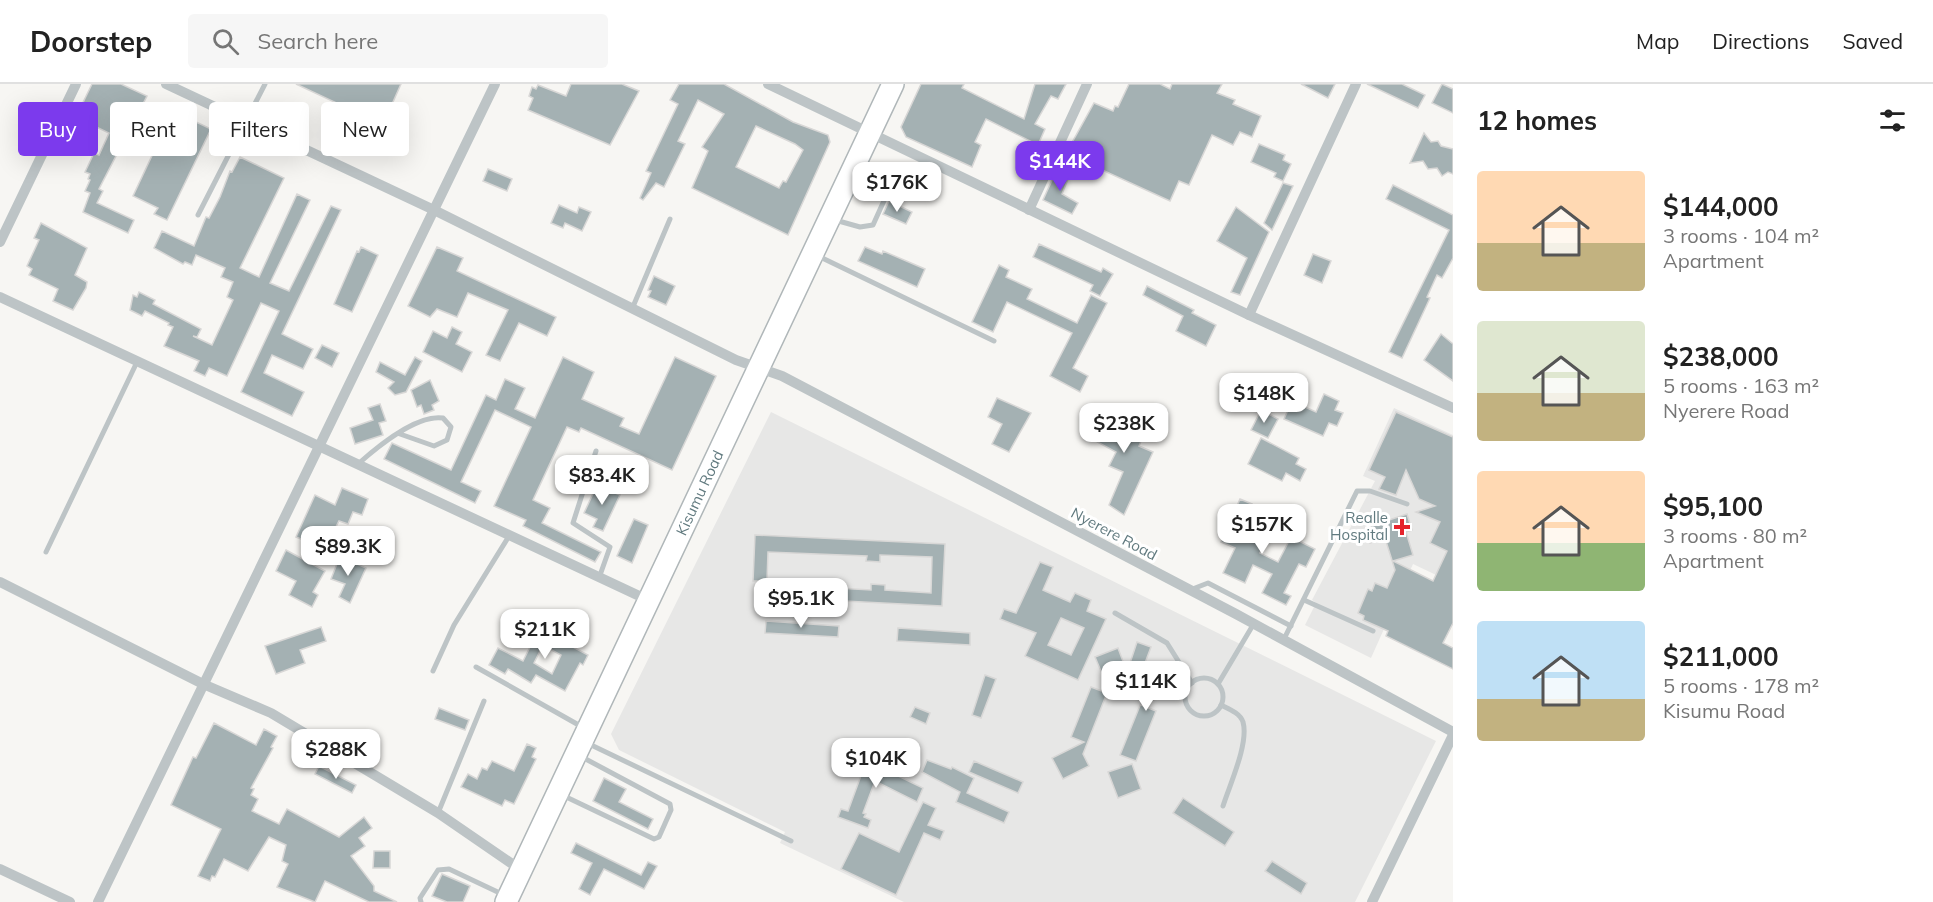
<!DOCTYPE html>
<meta charset="utf-8">
<style>
body{margin:0;font-family:Mulish,sans-serif;background:#f6f6f6;color:#222;height:100vh;display:flex;flex-direction:column;font-size:22px;white-space:nowrap}
*{box-sizing:border-box;margin:0}
p{font-size:20px;color:#767676}
.icon{flex:none;width:33px;height:33px;fill:none;stroke:currentColor;stroke-width:2;stroke-linecap:round;stroke-linejoin:round}
.map{position:relative;flex:1;overflow:hidden}
.details{display:flex;flex-direction:column;background:#fff;width:480px}
.details>*{flex:none}
.guide{position:absolute;left:18px;top:18px;width:570px;height:54px;display:flex;gap:12px}
.price{position:absolute;translate:-50% -51px;padding:0 14px;border-radius:12px;background:#fff;color:#222;font-size:20px;line-height:39px;filter:drop-shadow(0 2px 3px #0008)}
.price::after{content:'';position:absolute;left:50%;top:36px;width:18px;height:14px;margin-left:-9px;background:inherit;clip-path:polygon(0 0,100% 0,50% 100%)}
.price.selected{background:#7c3aed;color:#fff}
ul{padding:0;list-style:none}
li{display:flex;align-items:center;gap:18px;height:150px;padding:0 24px}
li span{display:grid;place-items:center;flex:none;width:168px;height:120px;border-radius:6px;color:#555}
li>.icon{margin-inline-start:auto}
span .icon{width:72px;height:72px;fill:#fffc;stroke-width:1}
li b{font-size:26px}
h2{display:flex;justify-content:space-between;align-items:center;height:72px;padding:0 24px;font-size:26px}
.chip{padding:0 21px;border-radius:6px;background:#fff;box-shadow:0 6px 24px #0002;font-size:21px;line-height:54px}
.chip.selected{background:#7c3aed;color:#fff}
header{display:flex;align-items:center;gap:36px;box-sizing:border-box;height:84px;padding:0 30px;background:#fff;border-bottom:2px solid #e0e0e0}
header strong{font-size:28px}
nav{display:flex;gap:33px;margin-inline-start:auto;font-size:21px}
.search{width:420px;height:54px;background:#f6f6f6;display:flex;align-items:center;gap:15px;box-sizing:border-box;padding:0 21px;border-radius:6px;color:#767676;font-size:22px}
main{display:flex;flex:1;min-height:0}
.map>svg:first-child{display:block}
.built{fill:#e7e7e6}
.building{fill:#a4b1b3;stroke:#d8d7d6;stroke-width:1.5;fill-rule:evenodd}
.lines{fill:none;stroke-linecap:round;stroke-linejoin:round}
.highway-casing{stroke:#b0b7b9;stroke-width:24}
.lane{stroke:#bdc4c6;stroke-width:5}
.street{stroke:#bdc4c6;stroke-width:10}
.highway{stroke:#fff;stroke-width:21}
.poi-dot{fill:#e5242d;stroke:#fff;stroke-width:2}
.labels{text-anchor:middle;stroke-width:6;stroke-linejoin:round;paint-order:stroke}
.street-label{font-size:15px;fill:#617a7f;stroke:#fff}
.poi-label{font-size:15px;fill:#617a7f;stroke:#fff;text-anchor:end}
</style>
<header>
<strong>Doorstep</strong>
<div class="search"><svg class="icon" aria-label="search" viewBox="0 0 24 24"><circle cx="10" cy="10" r="6"/><path d="M15 15l6 6"/></svg>Search here</div>
<nav><a>Map</a><a>Directions</a><a>Saved</a></nav>
</header>
<main>
<div class="map">
<svg width="1453" height="818" viewBox="0 0 1453 818">
<rect width="100%" height="100%" fill="#f7f6f3"/>
<g class="built">
<polygon points="1394,324 1453,351 1453,499 1413,480 1371,574 1305,541 1316,519 1312,516 1375,397 1363,392"/>
<polygon points="771,328 1436,657 1355,818 904,818 780,759 785,748 619,666 611,650"/>
</g>
<g class="building">
<polygon points="92,0 121,0 147,12 99,105 103,107 97,119 134,136 128,149 83,128 90,109 85,107 90,96 88,95 90,90 85,88 94,69 99,71 109,49 88,39 86,43 74,37"/>
<polygon points="296,0 401,0 372,65 330,45 341,21"/>
<polygon points="571,0 622,0 639,7 610,61 528,26 533,14 529,12 532,3 536,5 538,1 566,12"/>
<path d="M679 0H724L793 38 828 51 830 58 788 151 692 104 708 67 702 63 724 30 698 16 678 57 685 60 664 103 656 99 643 116 640 114 651 89 646 87 678 20 670 16ZM756 42 795 60 803 66 786 98 783 97 779 104 736 83Z"/>
<polygon points="921,0 964,0 962,4 1024,35 1035,0 1066,0 1058,15 1051,12 1035,40 1045,45 1038,61 986,35 975,58 981,61 972,83 906,53 901,43"/>
<polygon points="1129,0 1160,0 1170,5 1172,0 1222,0 1217,9 1235,16 1233,20 1261,32 1252,53 1240,48 1233,61 1212,51 1189,101 1179,97 1170,117 1078,75 1081,70 1069,64 1094,19 1113,27 1115,22 1118,23"/>
<polygon points="1301,0 1335,0 1328,14"/>
<polygon points="1367,0 1402,0 1425,11 1418,24"/>
<polygon points="1442,0 1453,5 1453,29 1432,19"/>
<polygon points="173,27 211,45 167,136 154,130 158,124 133,112"/>
<polygon points="1424,49 1431,58 1438,57 1441,62 1453,65 1453,90 1448,88 1442,92 1437,84 1428,85 1423,77 1410,79"/>
<polygon points="1259,60 1285,71 1283,76 1291,80 1283,97 1274,93 1276,89 1251,78"/>
<polygon points="240,73 284,94 240,184 259,193 297,110 310,116 270,199 289,207 331,122 341,126 282,250 313,265 303,285 272,271 264,289 304,308 292,332 241,308 279,227 261,219 227,292 209,284 205,292 194,287 199,277 164,262 173,243 168,241 169,239 145,227 142,232 130,226 133,211 137,213 139,208 155,216 153,220 201,245 197,253 193,252 212,261 233,216 227,213 233,198 221,193 225,184 196,171 192,181 185,178 183,180 154,164 162,147 194,162 206,133 209,134 220,113 230,87 232,88"/>
<polygon points="1058,83 1071,88 1062,110 1078,119 1072,130 1043,116"/>
<polygon points="488,85 512,95 507,107 483,97"/>
<polygon points="1283,99 1293,102 1272,146 1264,139"/>
<polygon points="1393,101 1453,131 1453,174 1442,194 1437,191 1427,213 1430,214 1402,274 1389,268 1449,146 1386,115"/>
<polygon points="889,117 912,128 906,140 883,130"/>
<polygon points="559,121 577,129 579,123 591,128 582,147 565,139 563,144 551,139"/>
<polygon points="1236,123 1269,148 1240,211 1231,208 1247,174 1217,157"/>
<polygon points="41,139 87,164 75,191 87,198 86,204 73,226 53,217 58,205 29,191 32,185 27,182 39,156 34,154"/>
<polygon points="1039,160 1101,188 1103,184 1113,190 1100,212 1090,207 1093,201 1033,173"/>
<polygon points="361,163 378,171 352,228 334,220 357,167 359,168"/>
<polygon points="437,163 463,174 457,187 556,233 547,252 519,239 500,277 486,271 508,226 468,209 457,233 437,225 430,233 408,222"/>
<polygon points="865,163 882,170 883,167 925,185 917,203 858,177"/>
<polygon points="1313,170 1331,177 1322,199 1304,191"/>
<polygon points="999,181 1009,186 1006,193 1032,205 1027,215 1077,239 1091,211 1107,219 1073,284 1088,292 1080,308 1050,292 1072,249 1007,218 993,248 972,238"/>
<polygon points="654,192 675,202 666,221 648,213 651,207 648,206"/>
<polygon points="1147,202 1194,226 1192,229 1216,241 1206,262 1176,247 1183,232 1143,211"/>
<polygon points="452,243 462,248 456,260 472,268 462,288 423,268 433,247 447,254"/>
<polygon points="1441,250 1453,260 1453,297 1424,276"/>
<polygon points="322,261 339,269 332,283 315,274"/>
<polygon points="415,273 422,277 406,308 395,311 388,304 394,298 376,288 380,278 405,291"/>
<polygon points="563,273 594,288 582,315 624,334 620,342 639,350 675,273 716,292 672,386 581,344 579,348 567,343 533,416 550,424 542,439 601,468 595,478 523,442 526,436 494,422 531,343 495,326 461,398 481,407 475,419 384,375 392,359 451,386 486,311 496,316 505,295 525,304 515,325 535,334"/>
<polygon points="430,296 439,317 432,321 434,326 424,330 421,321 417,323 411,306"/>
<polygon points="1324,310 1339,317 1335,326 1343,329 1337,342 1329,339 1323,352 1284,335 1292,317 1316,328"/>
<polygon points="997,314 1031,329 1009,368 992,360 1002,340 988,333"/>
<polygon points="380,320 386,337 379,339 383,351 355,360 350,344 373,336 368,324"/>
<polygon points="1125,325 1141,332 1138,339 1147,343 1139,362 1153,368 1124,431 1109,421 1123,388 1109,382 1116,368 1090,354 1101,331 1118,340"/>
<polygon points="1261,326 1278,335 1268,354 1251,346"/>
<polygon points="1396,328 1453,353 1453,539 1443,559 1453,564 1453,585 1386,552 1388,547 1363,536 1364,532 1358,529 1368,505 1372,507 1375,499 1387,504 1395,486 1385,454 1370,459 1365,444 1407,430 1412,446 1406,448 1413,471 1393,477 1433,497 1447,467 1430,459 1440,438 1416,428 1435,422 1419,415 1406,386 1396,411 1379,405 1385,393 1369,386"/>
<polygon points="1261,354 1299,374 1296,380 1306,385 1300,397 1286,389 1282,397 1248,380"/>
<polygon points="597,401 620,411 603,447 593,443 597,435 584,429"/>
<polygon points="342,404 368,415 362,431 353,428 348,440 339,437 325,464 296,453 315,411 335,421"/>
<polygon points="1240,415 1252,420 1245,435 1252,438 1250,441 1269,450 1260,469 1278,478 1291,453 1315,465 1306,483 1299,480 1284,509 1291,512 1286,521 1262,509 1272,490 1253,481 1245,499 1223,489 1235,464 1221,458"/>
<polygon points="634,435 648,441 632,479 617,472"/>
<polygon points="755,451 945,460 942,522 765,513 766,500 871,506 871,500 885,501 885,506 931,509 932,473 880,471 880,478 866,477 867,472 768,468 767,497 753,497"/>
<polygon points="286,466 325,487 313,508 318,511 312,523 289,511 296,497 276,487"/>
<polygon points="340,472 366,484 350,519 339,513 345,500 331,495"/>
<path d="M1040 478 1053 483 1043 506 1070 518 1075 509 1091 516 1087 527 1106 535 1078 596 1025 572 1036 549 1000 535 1004 525 1016 529ZM1061 534 1084 544 1071 571 1048 561Z"/>
<polygon points="766,537 839,542 838,553 765,549"/>
<polygon points="559,538 576,547 569,561 588,571 583,581 580,579 565,607 536,591 531,599 508,585 505,590 489,581 498,564 523,577 532,559 542,563 534,579 552,590 561,571 546,563"/>
<polygon points="321,543 326,557 300,566 305,579 276,590 265,562"/>
<polygon points="898,544 970,549 970,561 897,557"/>
<polygon points="1137,558 1151,563 1139,595 1136,587 1106,599 1095,573 1118,564 1127,588"/>
<polygon points="1165,584 1175,607 1141,621 1156,627 1136,677 1120,671 1145,609 1140,596"/>
<polygon points="985,591 996,595 981,634 972,631"/>
<polygon points="1091,603 1107,609 1083,670 1089,682 1063,695 1052,674 1084,658 1071,653"/>
<polygon points="915,623 930,629 926,640 910,633"/>
<polygon points="439,624 469,636 465,646 435,635"/>
<polygon points="214,639 256,661 264,645 277,652 271,663 273,664 251,704 254,705 251,711 258,715 252,727 279,740 287,725 339,753 364,733 372,744 359,754 365,762 351,772 374,802 374,807 397,818 369,818 325,797 315,818 277,803 288,780 282,777 286,761 269,753 248,787 224,775 215,793 212,792 210,797 198,792 221,745 171,721 193,673 196,674"/>
<polygon points="527,660 536,664 532,673 536,675 514,720 505,716 502,722 461,703 468,690 477,695 482,684 487,686 492,677 514,687"/>
<polygon points="870,667 884,672 880,683 923,704 917,718 875,697 863,729 866,730 864,733 871,736 868,744 838,733 841,725 848,727"/>
<polygon points="927,676 951,685 952,683 974,694 967,709 1009,728 1004,739 956,718 960,708 922,688"/>
<polygon points="974,677 1023,698 1018,709 969,688"/>
<polygon points="1132,680 1141,705 1118,714 1108,688"/>
<polygon points="319,682 356,701 352,709 315,690"/>
<polygon points="604,694 626,705 619,718 653,735 648,745 593,717"/>
<polygon points="1183,714 1234,748 1225,762 1173,729"/>
<polygon points="923,718 936,724 928,741 944,747 940,756 924,749 896,811 841,785 859,749 899,768"/>
<polygon points="576,759 641,791 648,778 657,782 644,805 604,785 590,811 579,805 592,779 571,769"/>
<polygon points="374,767 390,767 390,784 373,784"/>
<polygon points="1272,777 1307,799 1301,810 1265,787"/>
<polygon points="442,790 470,802 463,818 447,818 432,812"/>
</g>
<g class="lines">
<g class="highway-casing">
<polyline id="highway" points="506,818 893,0"/>
</g>
<g class="lane">
<polyline points="198,131 265,0"/>
<polyline points="835,136 860,143 873,141 887,110 876,88 861,77"/>
<polyline points="816,171 994,257"/>
<polyline points="632,225 670,135"/>
<polyline points="596,367 573,439 610,463 599,494"/>
<path d="M358 380C377 363 417 330 443 334L451 343 447 356 434 362 400 350"/>
<polyline points="46,468 137,278"/>
<polyline points="1190,506 1208,499 1291,542"/>
<polyline points="1304,516 1373,547"/>
<polyline points="1115,529 1167,559 1192,599"/>
<polyline points="1284,555 1357,407 1370,407 1407,420"/>
<polyline points="476,583 584,644"/>
<polyline points="433,587 454,541 509,452"/>
<circle cx="1204" cy="613" r="19"/>
<polyline points="1218,600 1253,541"/>
<path d="M1221 621C1229 625 1240 629 1243 638 1249 659 1230 700 1223 722"/>
<polyline points="587,659 791,757"/>
<polyline points="562,711 654,755 659,753 671,726 670,720 580,672"/>
<polyline points="438,729 484,617"/>
<polyline points="421,818 420,814 438,786 449,785 504,811"/>
</g>
<g class="street">
<polyline points="166,0 434,126 736,276 782,292 1236,530 1453,648"/>
<polyline points="768,0 1249,231 1453,324"/>
<polyline points="1029,126 1087,0"/>
<polyline points="0,158 76,0"/>
<polyline points="0,213 650,517"/>
<polyline points="1249,231 1356,0"/>
<polyline points="0,498 203,600 271,629 438,729 521,786"/>
<polyline points="0,785 70,818"/>
<polyline points="98,818 495,0"/>
<polyline points="1372,818 1453,651"/>
</g>
<use href="#highway" class="highway"/>
</g>
<path class="poi-dot" d="M1399 434h6v6h6v6h-6v6h-6v-6h-6v-6h6z"/>
<g class="labels">
<g class="street-label">
<text transform="translate(700 409) rotate(-65)" y="5">Kisumu Road</text>
<text transform="translate(1114 450) rotate(28)" y="5">Nyerere Road</text>
</g>
<g class="poi-label">
<text x="1388" y="439">Realle<tspan x="1388" dy="17">Hospital</tspan></text>
</g>
</g>
</svg>
<b class="price selected" style="left:1060px;top:108px">$144K</b>
<b class="price" style="left:897px;top:129px">$176K</b>
<b class="price" style="left:1264px;top:340px">$148K</b>
<b class="price" style="left:1124px;top:370px">$238K</b>
<b class="price" style="left:602px;top:422px">$83.4K</b>
<b class="price" style="left:1262px;top:471px">$157K</b>
<b class="price" style="left:348px;top:493px">$89.3K</b>
<b class="price" style="left:801px;top:545px">$95.1K</b>
<b class="price" style="left:545px;top:576px">$211K</b>
<b class="price" style="left:1146px;top:628px">$114K</b>
<b class="price" style="left:336px;top:696px">$288K</b>
<b class="price" style="left:876px;top:705px">$104K</b>
<div class="guide">
<a class="chip selected">Buy</a>
<a class="chip">Rent</a>
<a class="chip">Filters</a>
<a class="chip">New</a>
</div>
</div>
<section class="details">
<h2>12 homes<svg class="icon" aria-label="filters" viewBox="0 0 24 24"><path d="M4 7h16M4 17h16"/><circle cx="9" cy="7" r="2"/><circle cx="15" cy="17" r="2"/></svg></h2>
<ul>
<li><span style="background:linear-gradient(#ffd9b3 60%,#c2b280 0)"><svg class="icon" aria-label="home" viewBox="0 0 24 24"><path d="M3 11l9-7 9 7M6 9v11h12V9"/></svg></span><div><b>$144,000</b><p>3 rooms · 104 m²</p><p>Apartment</p></div></li>
<li><span style="background:linear-gradient(#dfe7d0 60%,#c2b280 0)"><svg class="icon" aria-label="home" viewBox="0 0 24 24"><path d="M3 11l9-7 9 7M6 9v11h12V9"/></svg></span><div><b>$238,000</b><p>5 rooms · 163 m²</p><p>Nyerere Road</p></div></li>
<li><span style="background:linear-gradient(#ffd9b3 60%,#8fb573 0)"><svg class="icon" aria-label="home" viewBox="0 0 24 24"><path d="M3 11l9-7 9 7M6 9v11h12V9"/></svg></span><div><b>$95,100</b><p>3 rooms · 80 m²</p><p>Apartment</p></div></li>
<li><span style="background:linear-gradient(#bfe0f5 65%,#c2b280 0)"><svg class="icon" aria-label="home" viewBox="0 0 24 24"><path d="M3 11l9-7 9 7M6 9v11h12V9"/></svg></span><div><b>$211,000</b><p>5 rooms · 178 m²</p><p>Kisumu Road</p></div></li>
</ul>
</section>
</main>
